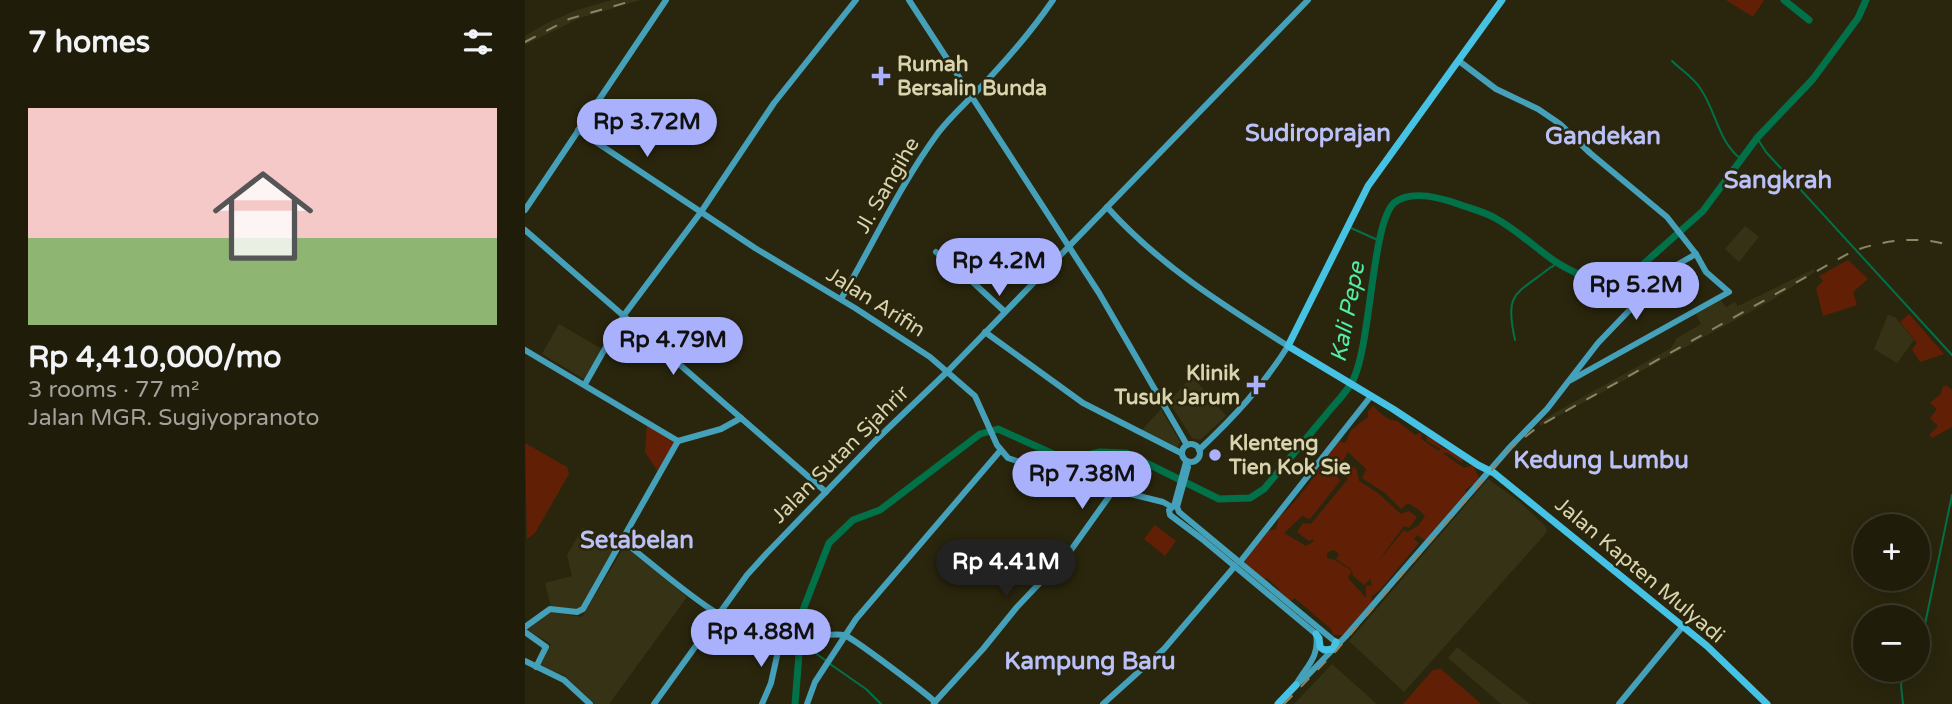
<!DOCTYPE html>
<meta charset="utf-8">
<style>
body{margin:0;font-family:"Varela Round",sans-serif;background:#282513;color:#f1f3f6;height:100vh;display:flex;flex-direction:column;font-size:26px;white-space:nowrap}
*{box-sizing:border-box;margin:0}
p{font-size:23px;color:#a2a19c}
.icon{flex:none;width:38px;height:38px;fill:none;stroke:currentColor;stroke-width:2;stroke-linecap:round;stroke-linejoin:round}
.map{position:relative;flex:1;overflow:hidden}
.side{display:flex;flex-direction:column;background:#201c0a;width:525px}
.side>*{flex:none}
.fabs{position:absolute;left:1328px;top:514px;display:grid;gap:14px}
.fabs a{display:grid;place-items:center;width:77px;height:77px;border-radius:50%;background:#201c0a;box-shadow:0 4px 18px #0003,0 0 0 2px #3d3a2b;font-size:35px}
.price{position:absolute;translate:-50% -60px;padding:0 16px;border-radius:24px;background:#a9b0fc;color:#111;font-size:23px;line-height:46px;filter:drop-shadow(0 2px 4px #0008)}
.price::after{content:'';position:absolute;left:50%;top:42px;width:21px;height:16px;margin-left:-10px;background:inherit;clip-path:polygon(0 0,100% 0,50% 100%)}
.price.selected{background:#222;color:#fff}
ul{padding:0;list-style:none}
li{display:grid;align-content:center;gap:14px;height:371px;padding:0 28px}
li span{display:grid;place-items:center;height:217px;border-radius:0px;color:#555}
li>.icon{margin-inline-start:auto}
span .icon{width:126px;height:126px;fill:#fffc;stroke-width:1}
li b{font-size:30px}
h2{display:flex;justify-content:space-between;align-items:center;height:84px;padding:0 28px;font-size:30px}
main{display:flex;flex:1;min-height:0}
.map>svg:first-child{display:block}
.built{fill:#363216}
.green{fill:#612005;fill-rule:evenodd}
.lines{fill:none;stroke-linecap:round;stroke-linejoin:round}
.stream{stroke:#007148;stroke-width:2}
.river{stroke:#007148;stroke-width:7}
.secondary{stroke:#45a0ba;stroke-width:6}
.primary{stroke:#46c2e4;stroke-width:7}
.rail{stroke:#8b8666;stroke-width:2;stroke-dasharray:12 12;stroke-linecap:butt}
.poi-dot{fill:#a9b0fc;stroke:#2a260d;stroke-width:2.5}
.labels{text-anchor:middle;stroke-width:5;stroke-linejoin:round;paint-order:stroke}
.poi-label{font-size:21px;font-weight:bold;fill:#d9d3ae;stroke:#2a260d;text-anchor:start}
.street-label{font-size:21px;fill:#d9d3ae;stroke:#2a260d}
.water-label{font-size:23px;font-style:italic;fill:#4eefa7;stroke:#2a260d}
.quarter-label{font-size:24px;font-weight:bold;fill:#bac0f8;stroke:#2a260d}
</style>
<main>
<section class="side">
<h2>7 homes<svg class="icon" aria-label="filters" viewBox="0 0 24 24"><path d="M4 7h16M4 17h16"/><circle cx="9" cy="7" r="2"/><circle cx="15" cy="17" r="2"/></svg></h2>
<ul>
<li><span style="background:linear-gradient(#f6c9c9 60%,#8fb573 0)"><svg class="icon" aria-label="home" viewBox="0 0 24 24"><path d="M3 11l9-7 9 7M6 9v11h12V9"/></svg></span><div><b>Rp 4,410,000/mo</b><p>3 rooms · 77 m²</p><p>Jalan MGR. Sugiyopranoto</p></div></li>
</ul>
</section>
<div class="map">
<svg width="1427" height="704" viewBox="0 0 1427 704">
<rect width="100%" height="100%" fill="#2a260d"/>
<g class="built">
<polygon points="87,0 116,0 55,18 0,45 0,36 22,23 52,10"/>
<polygon points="1220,226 1234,237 1214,262 1200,249"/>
<polygon points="1289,269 1290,272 1247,300 1015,426 1014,423 1031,412 1146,348 1152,338 1176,324 1170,312 1195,299 1201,307 1210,302 1213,306"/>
<polygon points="1363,315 1370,317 1389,340 1372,363 1349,349"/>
<polygon points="34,324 77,349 59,379 17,354"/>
<polygon points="667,376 701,416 675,440 667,438 644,402"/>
<polygon points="636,409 655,442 652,449 616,431"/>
<polygon points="963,479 994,501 1021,527 1022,532 879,692 824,641"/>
<polygon points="58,527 93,546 56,608 51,611 26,607 20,583 47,576 42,555"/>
<polygon points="102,548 162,597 84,704 70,704 39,675 14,666 26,644 2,630 26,612 57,617 98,549"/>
<polygon points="932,647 1005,704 976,704 923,658"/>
<polygon points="807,664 845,698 851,704 769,704"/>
</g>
<g class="green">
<polygon points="1201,0 1239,0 1228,17"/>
<polygon points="1323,260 1343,279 1328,292 1332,305 1298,316 1291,288 1298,281 1294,276"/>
<polygon points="1384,314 1419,354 1395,362 1387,349 1392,343 1375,322"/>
<polygon points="1421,385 1427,390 1427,427 1407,438 1404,435 1413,426 1405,418 1412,409 1405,403 1416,394 1417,388"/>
<path d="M848 406C854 412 862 421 872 421L890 435 897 432 896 439 914 451 916 449 902 441 901 436 912 441 916 447 931 453 938 458 937 463 923 453H917L939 468 948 465 955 481 953 485H947L940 490 942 496 901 541 892 535 889 539 894 543 855 590 846 597 848 601 819 635H808L807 630 770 598 762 603 752 592 754 589 742 578 739 579 721 565 720 560 742 531 751 529 754 517C765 509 787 481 795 468H801L799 460 813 441 820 443 826 430 843 417V411ZM823 452 841 469 837 478 860 493 876 509 883 503 894 510 900 516 893 526 882 532 879 530 851 564 879 526 884 528 892 517 884 511 876 514 853 493 834 481 832 470 825 464 819 474 823 479 786 524 778 523 772 532 784 541 788 539 789 541 781 546 759 533 777 516 785 519 815 481 811 473ZM807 550 812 552 814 555 811 559 827 570 828 576 839 585 845 579 847 585 841 586V598L823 578 827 571 810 560 802 558V553Z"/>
<polygon points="122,423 151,441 134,473 120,452"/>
<polygon points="0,443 42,467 44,474 10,533 2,539"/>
<polygon points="630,525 651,541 640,556 619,539"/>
<polygon points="916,669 956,704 878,704 908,670"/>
</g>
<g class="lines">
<g class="stream">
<path d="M1147 61C1156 70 1168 77 1175 88 1191 110 1193 142 1216 159"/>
<polyline points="1232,138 1241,152 1427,355"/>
<polyline points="826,228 855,241"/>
<polyline points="1027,267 1030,264 1036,267"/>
<path d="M990 340C979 291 991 295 1026 267"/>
<polyline points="1393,641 1399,629 1427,495"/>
<polyline points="275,642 300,660"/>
<polyline points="305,664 341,689 356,704"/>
<polyline points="1378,704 1376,685 1380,670"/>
</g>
<g class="river">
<polyline points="1259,0 1284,20"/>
<path d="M270 704 275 642 271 628 304 543 328 520 355 510 455 434 473 429 535 457H554L575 452 601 453 694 499 725 498 739 489C759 465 780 440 800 416 809 404 823 392 829 378 846 341 847 223 869 203 886 189 917 198 936 205 947 209 960 212 970 218 1019 245 1041 291 1106 275L1178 211 1232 138 1288 79 1333 18 1341 0"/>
</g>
<g class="secondary">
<polyline points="384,0 574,293 662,445"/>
<polyline points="934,61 971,89 1013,109 1035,124 1065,153 1142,217 1171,254 1181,272 1204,292 1046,380"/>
<polyline points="53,130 230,248 330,308 405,357 450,396 472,445 483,458 541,478 638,502 647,507"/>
<path d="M582 207C634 265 698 305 763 346 738 386 708 418 674 450"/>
<polyline points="0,210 141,0"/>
<polyline points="0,230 301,492"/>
<polyline points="411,252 439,274 479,311"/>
<path d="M316 299C348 244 375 185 413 133 425 117 439 105 453 90 480 62 506 32 528 0"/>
<polyline points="460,332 558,403 656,453"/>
<polyline points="0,350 153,441"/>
<polyline points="60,384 99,315 176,212 249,103 331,0"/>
<polyline points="153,441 196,429 216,418"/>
<circle cx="666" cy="453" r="9"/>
<path d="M661 462 649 506 644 510 645 515 677 539 791 634C795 656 782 666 772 683"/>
<polyline points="663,467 652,507 654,512 813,644"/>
<path d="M98 541C144 577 189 620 245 640 262 646 298 631 319 635 327 637 402 694 410 702"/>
<polyline points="715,562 846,396"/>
<polyline points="0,627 25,609 52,612 58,609 153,441"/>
<polyline points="0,632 21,647 11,667"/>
<polyline points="0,661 39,680 65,704"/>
<polyline points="771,685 783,675 821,636 985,447 1022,409 1073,343 1143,270 1171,254"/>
<polyline points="409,703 458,649 492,607 546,550 588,491"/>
<polyline points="129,704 222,575 241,554 352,439 423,371 783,0"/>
<polyline points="237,704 246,683 255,642"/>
<polyline points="282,704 290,682 331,619 475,451"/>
<polyline points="578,704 639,649 710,566"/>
<polyline points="1094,704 1158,626"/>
</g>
<g class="primary">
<polyline points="977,0 843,186 763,346 868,409 953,465 969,473 1182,646 1242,704"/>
<polyline points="791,634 794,638 795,647 799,650 808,649 811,642"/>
<polyline points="753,704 771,685"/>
</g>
<g class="rail">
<polyline points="0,42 44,19 110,0"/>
<path d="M759 704 811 651 986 448 1014 426 1326 252C1358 240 1393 235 1427 246"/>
</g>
</g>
<g class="poi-dot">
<path d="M352.5 65.5h7v7h7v7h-7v7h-7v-7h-7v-7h7z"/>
<path d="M727.5 374.5h7v7h7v7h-7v7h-7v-7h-7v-7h7z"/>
<circle cx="690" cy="455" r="7"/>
</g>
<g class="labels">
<g class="poi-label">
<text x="372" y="71">Rumah<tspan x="372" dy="24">Bersalin Bunda</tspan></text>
<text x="715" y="380" text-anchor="end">Klinik<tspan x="715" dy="24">Tusuk Jarum</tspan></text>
<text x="704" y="450">Klenteng<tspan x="704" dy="24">Tien Kok Sie</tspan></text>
</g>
<g class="street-label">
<text transform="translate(362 185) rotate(-60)" y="7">Jl. Sangihe</text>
<text transform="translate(351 302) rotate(32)" y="7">Jalan Arifin</text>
<text transform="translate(315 454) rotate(-45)" y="7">Jalan Sutan Sjahrir</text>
<text transform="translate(1115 570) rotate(40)" y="7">Jalan Kapten Mulyadi</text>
</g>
<g class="water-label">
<text transform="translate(822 312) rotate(-79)" y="8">Kali Pepe</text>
</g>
<g class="quarter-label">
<text x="793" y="141">Sudiroprajan</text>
<text x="1078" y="144">Gandekan</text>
<text x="1253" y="188">Sangkrah</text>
<text x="1076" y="468">Kedung Lumbu</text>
<text x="112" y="548">Setabelan</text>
<text x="565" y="669">Kampung Baru</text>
</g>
</g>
</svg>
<div class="fabs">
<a>+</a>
<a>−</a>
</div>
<b class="price" style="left:122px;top:159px">Rp 3.72M</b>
<b class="price" style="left:474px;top:298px">Rp 4.2M</b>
<b class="price" style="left:1111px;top:322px">Rp 5.2M</b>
<b class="price" style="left:148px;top:377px">Rp 4.79M</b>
<b class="price" style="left:557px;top:511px">Rp 7.38M</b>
<b class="price selected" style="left:481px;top:599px">Rp 4.41M</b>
<b class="price" style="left:236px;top:669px">Rp 4.88M</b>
</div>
</main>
